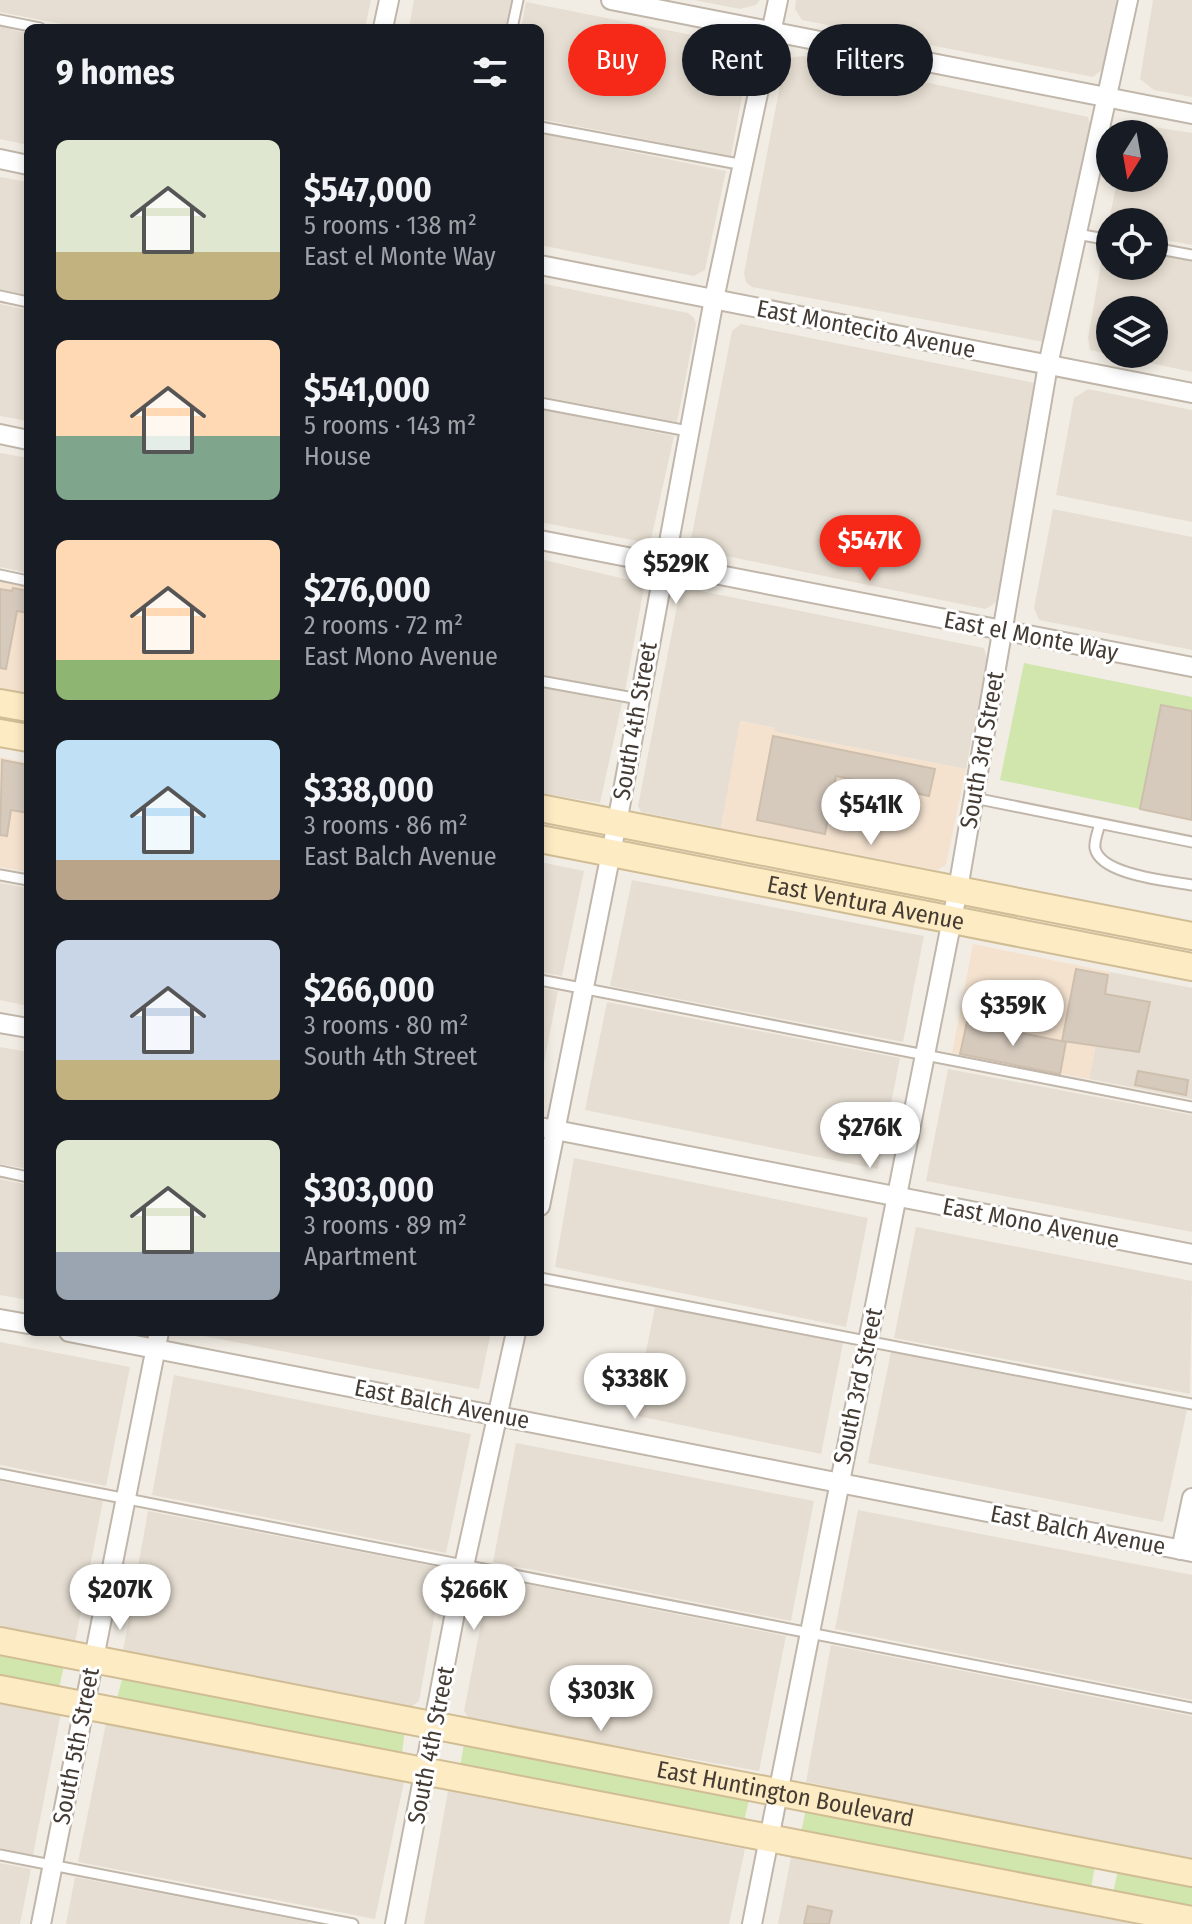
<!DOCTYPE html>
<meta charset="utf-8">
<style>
body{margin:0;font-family:"Fira Sans Condensed",sans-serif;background:#20242c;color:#f1f3f6;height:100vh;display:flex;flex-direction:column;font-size:30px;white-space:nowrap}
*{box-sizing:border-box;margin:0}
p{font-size:26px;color:#9ea1a6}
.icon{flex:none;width:44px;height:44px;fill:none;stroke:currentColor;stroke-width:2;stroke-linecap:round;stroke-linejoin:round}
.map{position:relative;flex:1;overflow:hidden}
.details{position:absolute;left:24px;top:24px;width:520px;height:1312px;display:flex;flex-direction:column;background:#171b24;border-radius:12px;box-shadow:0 4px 12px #0003}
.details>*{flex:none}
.guide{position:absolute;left:568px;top:24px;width:504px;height:72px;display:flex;gap:16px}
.needle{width:52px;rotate:191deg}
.tools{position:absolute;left:1096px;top:120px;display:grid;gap:16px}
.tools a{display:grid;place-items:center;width:72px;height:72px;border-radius:50%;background:#171b24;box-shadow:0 4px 12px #0003;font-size:40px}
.price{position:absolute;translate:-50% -68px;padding:0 18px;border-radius:28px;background:#fff;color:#222;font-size:26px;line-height:52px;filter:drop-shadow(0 2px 4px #0008)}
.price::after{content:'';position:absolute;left:50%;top:48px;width:24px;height:18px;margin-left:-12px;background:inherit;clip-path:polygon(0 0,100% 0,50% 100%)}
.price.selected{background:#f62817;color:#fff}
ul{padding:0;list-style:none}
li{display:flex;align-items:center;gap:24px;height:200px;padding:0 32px}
li span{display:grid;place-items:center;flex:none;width:224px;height:160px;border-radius:12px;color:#555}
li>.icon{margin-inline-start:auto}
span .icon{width:96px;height:96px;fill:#fffc;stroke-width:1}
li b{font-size:34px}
h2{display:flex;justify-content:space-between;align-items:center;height:96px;padding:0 32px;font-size:34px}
.chip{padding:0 28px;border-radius:36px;background:#171b24;box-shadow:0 4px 12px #0003;font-size:28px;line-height:72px}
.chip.selected{background:#f62817;color:#fff}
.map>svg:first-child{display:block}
.residential{fill:#e6ded2;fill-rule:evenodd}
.commercial{fill:#f4e2cf}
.green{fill:#d0e6ad}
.building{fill:#d6cabd;stroke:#cebfad;stroke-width:2}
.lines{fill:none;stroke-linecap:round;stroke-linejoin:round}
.lane-casing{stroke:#c0b6aa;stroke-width:13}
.street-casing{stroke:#c0b6aa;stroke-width:22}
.secondary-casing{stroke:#d1bd95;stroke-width:30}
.lane{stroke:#fff;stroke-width:9}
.street{stroke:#fff;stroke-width:18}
.secondary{stroke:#fdebc3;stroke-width:26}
.labels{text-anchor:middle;stroke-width:6;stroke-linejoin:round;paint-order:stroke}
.street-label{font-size:24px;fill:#443c34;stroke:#fff}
</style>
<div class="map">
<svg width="1192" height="1924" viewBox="0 0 1192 1924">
<rect width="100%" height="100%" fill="#f2ede4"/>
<g class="residential">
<polygon points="0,0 371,0 365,28 82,28 0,12"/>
<polygon points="414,0 514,0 508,28 409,28"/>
<polygon points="694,0 760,0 756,5 740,9"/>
<polygon points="796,0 1117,0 1103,69 1093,77 802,20 795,9"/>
<polygon points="1153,0 1192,0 1192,97 1154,90 1140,79"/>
<polygon points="526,2 742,45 749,59 731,156 540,119 540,28 521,28"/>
<polygon points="0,27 28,33 28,145 0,139"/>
<polygon points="803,56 1088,117 1091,127 1044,342 752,287 746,282 744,273 784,65 789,58"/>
<polygon points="1135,124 1192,133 1192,245 1154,238 1154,222 1110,222 1107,229 1118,178 1154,178 1154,134 1127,134"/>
<polygon points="540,133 726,171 705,270 694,276 540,245"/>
<polygon points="0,177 28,182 28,296 0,290"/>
<path d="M1105 241 1110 242V266H1154V250L1192 257V372L1090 350 1088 338ZM1110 310H1154V354H1110Z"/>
<polygon points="540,283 688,313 694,318 696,324 677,422 540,396"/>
<polygon points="0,304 28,310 28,421 0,416"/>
<polygon points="741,324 1035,383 1039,394 996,602 991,606 985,609 697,550 691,539 732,331"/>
<polygon points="1088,389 1192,410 1192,522 1056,495 1074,398"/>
<polygon points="540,409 674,436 651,539 637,541 540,522"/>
<polygon points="0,453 28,458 28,573 0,567"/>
<polygon points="1053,509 1192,537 1192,650 1039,620 1034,608"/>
<polygon points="540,559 642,583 643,593 625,691 540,674"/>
<polygon points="696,590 984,648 987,658 966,769 775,732 775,728 741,721 721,828 641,812 638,806 679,596 682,591"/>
<polygon points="540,687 622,703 600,803 540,793"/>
<polygon points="540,862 584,871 562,976 540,972"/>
<polygon points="632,880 924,936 903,1042 610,986"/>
<polygon points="0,883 28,888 28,1006 0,1000"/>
<polygon points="1110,972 1192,988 1192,1099 1089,1079"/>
<polygon points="540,988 558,991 540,1083"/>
<polygon points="607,1002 900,1058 878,1169 585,1110"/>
<polygon points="0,1047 28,1052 28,1169 0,1164"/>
<polygon points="948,1069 1192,1115 1192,1232 926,1181"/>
<polygon points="574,1158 868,1218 846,1327 555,1267"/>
<polygon points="0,1179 28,1185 28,1300 0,1295"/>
<polygon points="916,1227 1192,1281 1190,1394 894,1338"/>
<polygon points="655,1307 843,1343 821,1454 633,1415"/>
<polygon points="183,1332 491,1332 479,1389"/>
<polygon points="0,1342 130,1367 106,1486 0,1465"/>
<polygon points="891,1352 1187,1410 1163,1522 868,1463"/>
<polygon points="174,1375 471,1434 446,1553 152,1495"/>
<polygon points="516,1443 814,1501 791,1621 493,1562"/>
<polygon points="0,1481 103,1501 75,1642 0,1627"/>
<polygon points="858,1510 1192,1575 1192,1700 835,1629"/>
<polygon points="148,1511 443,1568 419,1701 411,1707 123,1651"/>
<polygon points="490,1577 786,1636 759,1771 470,1720 464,1711"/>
<polygon points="831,1645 1192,1716 1192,1860 806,1782"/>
<polygon points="0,1701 61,1713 33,1855 0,1848"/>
<polygon points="106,1723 404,1782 375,1919 78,1862"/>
<polygon points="448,1791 745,1849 729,1924 424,1924"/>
<polygon points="791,1857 1134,1924 778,1924"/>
<polygon points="0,1863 31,1869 20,1924 0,1924"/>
<polygon points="75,1877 318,1924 66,1924"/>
</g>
<g class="commercial">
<polygon points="0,579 28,584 28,696 0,695"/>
<polygon points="740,721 775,728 775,732 966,769 946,865 937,870 721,828"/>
<polygon points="0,757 28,763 28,872 0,867"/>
<polygon points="973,944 1110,972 1089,1079 952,1053"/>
</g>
<g class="green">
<polygon points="1024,663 1192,697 1192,711 1161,705 1140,809 1000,780"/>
<polygon points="0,1648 64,1666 59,1688 0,1680"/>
<polygon points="123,1676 405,1729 402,1754 120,1703 117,1698"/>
<polygon points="464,1744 749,1800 744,1821 460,1767"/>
<polygon points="806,1809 1095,1865 1091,1889 801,1832"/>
<polygon points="1118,1870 1192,1881 1192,1913 1113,1893"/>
</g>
<g class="building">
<polygon points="13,588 28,591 28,613 17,611 6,669 0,668 0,589 12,591"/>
<polygon points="1161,705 1192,711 1192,820 1140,809"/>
<polygon points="773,736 935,769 929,796 836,776 825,834 757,820"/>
<polygon points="2,760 28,765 28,813 11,810 7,836 0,835"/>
<polygon points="1076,969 1108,975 1105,994 1150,1002 1139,1052 1062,1041"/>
<polygon points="967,1022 1066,1042 1060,1074 960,1054"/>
<polygon points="1138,1071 1188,1080 1186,1095 1135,1085"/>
<polygon points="808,1906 832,1911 829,1924 804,1924"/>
</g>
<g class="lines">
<g class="lane-casing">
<g id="lane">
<polyline points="0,20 40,28"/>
<polyline points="512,28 518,0"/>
<polyline points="540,127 744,165"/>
<polyline points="1077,234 1110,240"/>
<polyline points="1154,248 1192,255"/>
<polyline points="0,296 28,302"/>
<polyline points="540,403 688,431"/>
<polyline points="0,575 28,581"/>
<polyline points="540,681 639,699"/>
<polyline points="974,798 1192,842"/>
<path d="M1100 824C1098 831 1094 841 1095 848 1100 875 1169 881 1192 885"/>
<polyline points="0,875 28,880"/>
<polyline points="540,980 1192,1107"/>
<polyline points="0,1171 28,1177"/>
<polyline points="540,1278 1192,1404"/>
<polyline points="0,1474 1192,1708"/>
<polyline points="0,1855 353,1924"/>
</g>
</g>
<g class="street-casing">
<g id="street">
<polyline points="611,0 1192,114"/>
<polyline points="383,28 389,0"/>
<polyline points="0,159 28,165"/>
<polyline points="540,265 1192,393"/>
<polyline points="0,434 28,440"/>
<polyline points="540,540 1192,667"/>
<polyline points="0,1023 28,1028"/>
<polyline points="540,1127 1192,1254"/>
<polyline points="540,1206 617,823 714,299 778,0"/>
<polyline points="0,1319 28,1324"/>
<polyline points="69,1332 1192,1552"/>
<polyline points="1181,1550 1192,1498"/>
<polyline points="41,1924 159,1332"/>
<polyline points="395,1924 464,1566 516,1332"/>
<polyline points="752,1924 958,889 1048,365 1128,0"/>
</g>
</g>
<g class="secondary-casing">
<g id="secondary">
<polyline points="0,703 28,708"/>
<polyline points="0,733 28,738"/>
<polyline points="540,808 1192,936"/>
<path id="s1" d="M540 839 1192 967"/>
<path id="s2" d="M0 1641 1192 1873"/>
<polyline points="0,1689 1192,1920"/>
</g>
</g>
<use href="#lane" class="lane"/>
<use href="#street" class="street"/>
<use href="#secondary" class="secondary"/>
</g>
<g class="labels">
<g class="street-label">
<text transform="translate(866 329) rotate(11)" y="8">East Montecito Avenue</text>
<text transform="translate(1031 636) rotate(11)" y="8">East el Monte Way</text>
<text transform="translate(635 721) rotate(-80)" y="8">South 4th Street</text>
<text transform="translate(982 750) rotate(-80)" y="8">South 3rd Street</text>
<text dy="8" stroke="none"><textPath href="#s1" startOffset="332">East Ventura Avenue</textPath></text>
<text transform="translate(1031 1223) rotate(11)" y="8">East Mono Avenue</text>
<text transform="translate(858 1386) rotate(-78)" y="8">South 3rd Street</text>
<text transform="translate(442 1404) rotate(11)" y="8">East Balch Avenue</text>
<text transform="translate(1078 1530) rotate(11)" y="8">East Balch Avenue</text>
<text transform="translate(431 1745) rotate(-79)" y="8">South 4th Street</text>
<text transform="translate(76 1746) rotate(-79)" y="8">South 5th Street</text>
<text dy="8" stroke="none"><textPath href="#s2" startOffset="800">East Huntington Boulevard</textPath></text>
</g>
</g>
</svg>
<div class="tools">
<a><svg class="needle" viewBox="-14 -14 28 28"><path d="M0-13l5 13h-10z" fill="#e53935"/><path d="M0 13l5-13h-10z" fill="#9ea1a6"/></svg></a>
<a><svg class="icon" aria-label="locate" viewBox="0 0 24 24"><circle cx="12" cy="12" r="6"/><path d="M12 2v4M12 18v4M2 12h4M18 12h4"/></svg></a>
<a><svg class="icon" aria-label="layers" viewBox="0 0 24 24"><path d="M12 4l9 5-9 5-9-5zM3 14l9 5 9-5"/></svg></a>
</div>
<b class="price selected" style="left:870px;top:583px">$547K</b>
<b class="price" style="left:676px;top:606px">$529K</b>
<b class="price" style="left:871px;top:847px">$541K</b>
<b class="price" style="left:1013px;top:1048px">$359K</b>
<b class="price" style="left:870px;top:1170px">$276K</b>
<b class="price" style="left:635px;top:1421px">$338K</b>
<b class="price" style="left:120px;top:1632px">$207K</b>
<b class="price" style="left:474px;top:1632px">$266K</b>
<b class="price" style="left:601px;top:1733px">$303K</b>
<div class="guide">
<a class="chip selected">Buy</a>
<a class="chip">Rent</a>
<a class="chip">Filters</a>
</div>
<section class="details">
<h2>9 homes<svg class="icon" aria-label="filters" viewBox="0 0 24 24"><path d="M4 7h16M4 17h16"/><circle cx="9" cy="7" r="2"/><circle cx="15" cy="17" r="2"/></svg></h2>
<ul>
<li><span style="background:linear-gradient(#dfe7d0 70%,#c2b280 0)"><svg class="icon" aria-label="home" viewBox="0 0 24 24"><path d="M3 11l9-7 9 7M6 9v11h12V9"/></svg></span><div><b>$547,000</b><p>5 rooms · 138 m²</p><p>East el Monte Way</p></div></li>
<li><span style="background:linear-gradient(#ffd9b3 60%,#7fa58c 0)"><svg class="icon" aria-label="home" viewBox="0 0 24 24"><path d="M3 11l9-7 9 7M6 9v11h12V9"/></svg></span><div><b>$541,000</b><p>5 rooms · 143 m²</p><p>House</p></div></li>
<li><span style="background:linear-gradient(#ffd9b3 75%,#8fb573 0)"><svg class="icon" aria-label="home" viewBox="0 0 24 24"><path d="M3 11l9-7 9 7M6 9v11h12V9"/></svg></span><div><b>$276,000</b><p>2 rooms · 72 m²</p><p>East Mono Avenue</p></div></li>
<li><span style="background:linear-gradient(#bfe0f5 75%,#b9a48a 0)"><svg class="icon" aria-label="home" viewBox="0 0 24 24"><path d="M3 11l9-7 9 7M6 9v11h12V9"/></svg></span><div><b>$338,000</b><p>3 rooms · 86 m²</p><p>East Balch Avenue</p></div></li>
<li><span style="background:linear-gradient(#c9d6e8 75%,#c2b280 0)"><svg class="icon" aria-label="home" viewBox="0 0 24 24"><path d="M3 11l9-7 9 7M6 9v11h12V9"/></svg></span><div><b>$266,000</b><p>3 rooms · 80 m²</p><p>South 4th Street</p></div></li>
<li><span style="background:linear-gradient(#dfe7d0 70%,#9aa5b1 0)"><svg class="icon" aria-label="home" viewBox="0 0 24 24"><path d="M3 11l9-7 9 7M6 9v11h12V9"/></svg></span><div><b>$303,000</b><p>3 rooms · 89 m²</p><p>Apartment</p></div></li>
</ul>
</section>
</div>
